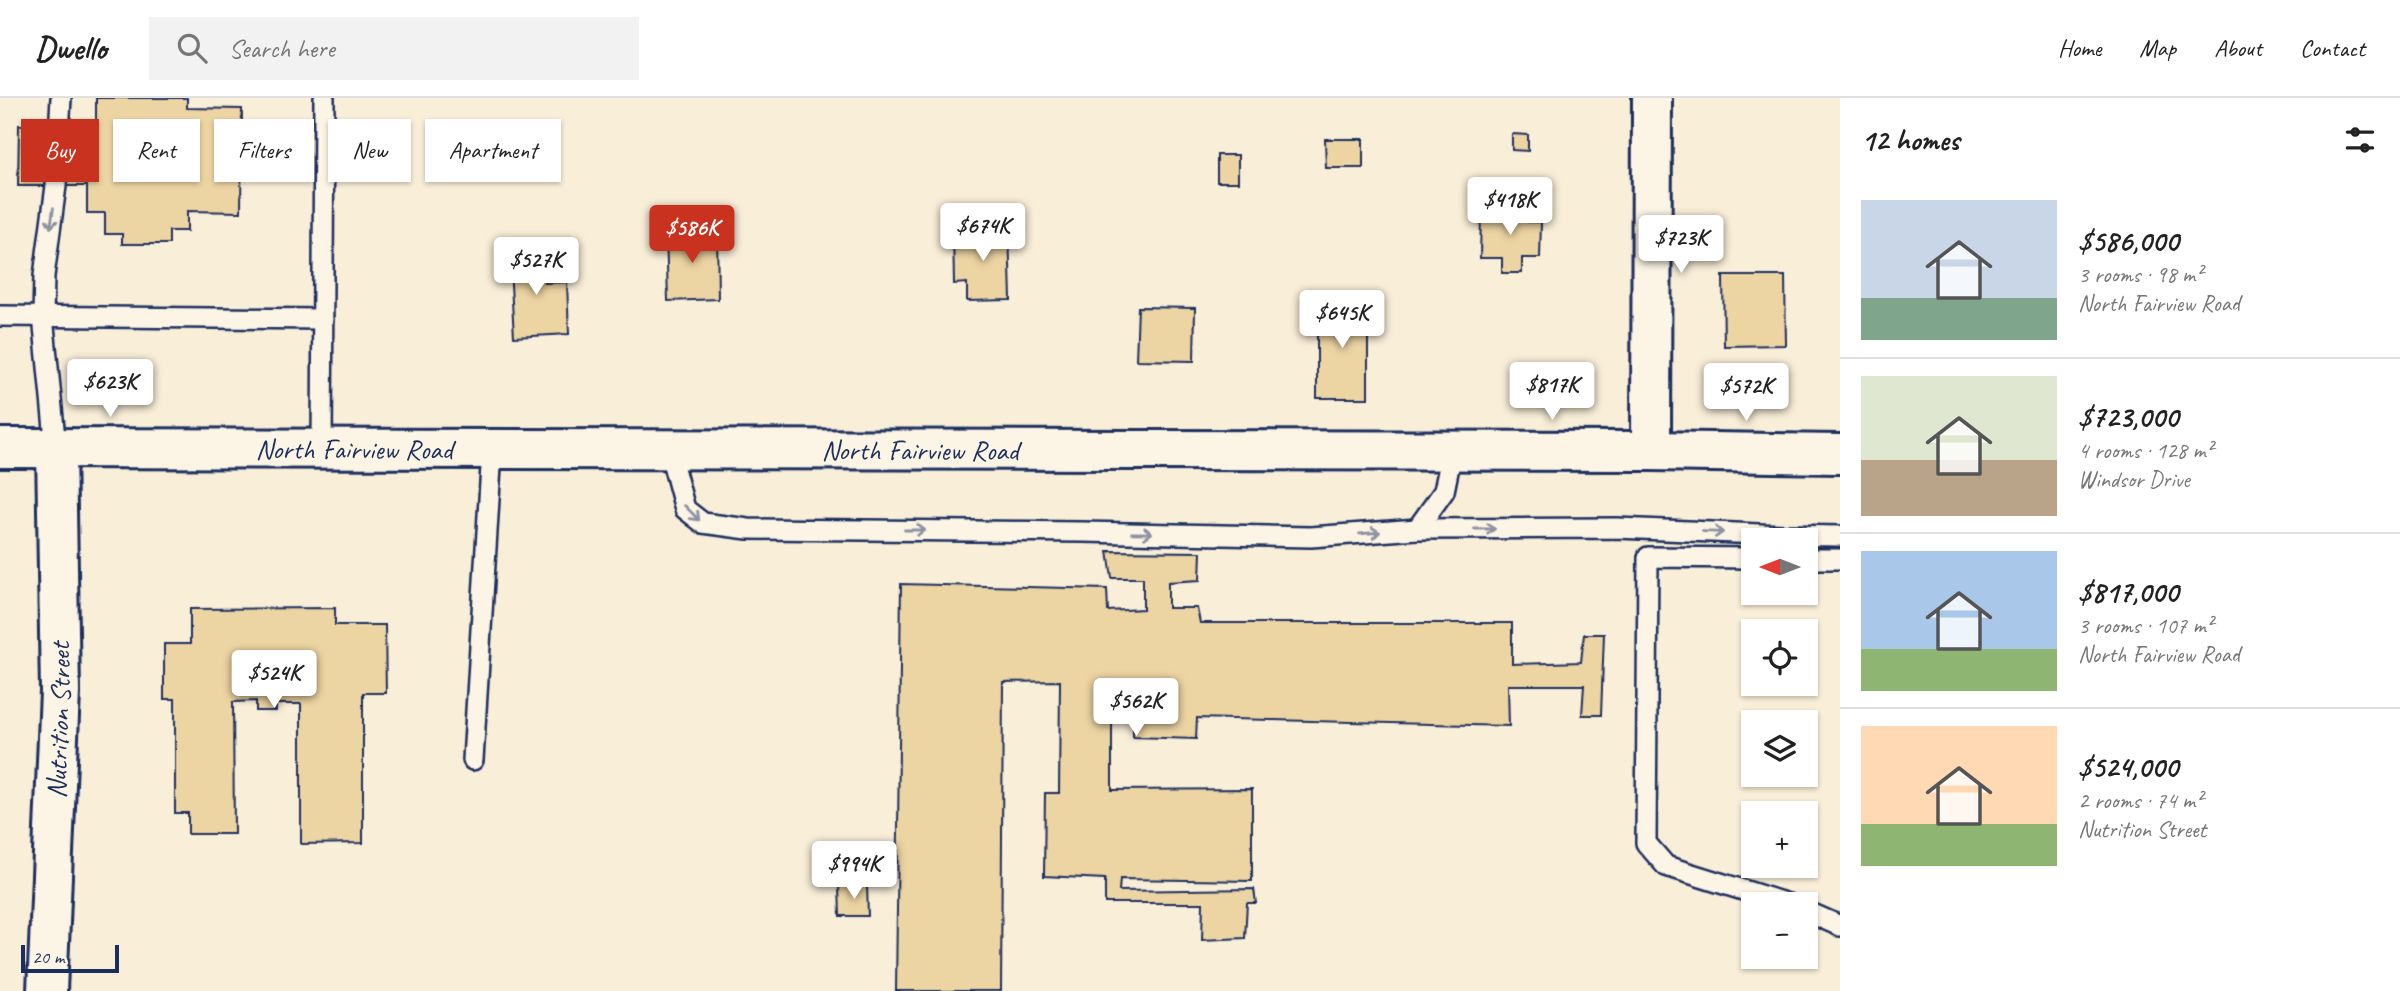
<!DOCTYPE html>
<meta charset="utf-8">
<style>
body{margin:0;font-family:Caveat,sans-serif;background:#f2f2f2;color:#222;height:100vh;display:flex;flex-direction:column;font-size:26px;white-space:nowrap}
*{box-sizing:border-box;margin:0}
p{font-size:23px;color:#767676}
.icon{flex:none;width:38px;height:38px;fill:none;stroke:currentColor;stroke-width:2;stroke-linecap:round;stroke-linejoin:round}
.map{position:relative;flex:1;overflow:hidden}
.side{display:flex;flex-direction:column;background:#fff;width:560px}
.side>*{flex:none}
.top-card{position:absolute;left:21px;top:21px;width:665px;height:63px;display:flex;gap:14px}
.needle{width:46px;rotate:270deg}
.buttons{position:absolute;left:1741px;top:430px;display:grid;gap:14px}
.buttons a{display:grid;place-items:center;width:77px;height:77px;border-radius:0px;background:#fff;box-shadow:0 2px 5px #0004;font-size:35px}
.scale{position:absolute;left:21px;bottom:18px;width:98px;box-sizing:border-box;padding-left:7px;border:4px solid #1b2f5e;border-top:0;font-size:19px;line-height:24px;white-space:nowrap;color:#1b2f5e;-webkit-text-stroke:5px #fcf5e5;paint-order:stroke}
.price{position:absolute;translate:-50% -60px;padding:0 16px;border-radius:7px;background:#fff;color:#222;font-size:23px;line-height:46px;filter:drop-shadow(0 2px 4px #0008)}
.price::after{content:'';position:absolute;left:50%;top:42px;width:21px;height:16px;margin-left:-10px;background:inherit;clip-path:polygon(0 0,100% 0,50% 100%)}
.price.on{background:#c8321e;color:#fff}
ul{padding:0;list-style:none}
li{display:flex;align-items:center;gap:21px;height:175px;padding:0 21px}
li+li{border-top:2px solid #e0e0e0}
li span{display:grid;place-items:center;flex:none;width:196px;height:140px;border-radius:0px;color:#555}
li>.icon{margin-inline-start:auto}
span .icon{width:84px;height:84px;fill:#fffc;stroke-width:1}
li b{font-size:30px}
h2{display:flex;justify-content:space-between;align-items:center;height:84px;padding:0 21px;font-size:30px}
.pill{padding:0 24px;border-radius:0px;background:#fff;box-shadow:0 2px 5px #0004;font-size:24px;line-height:63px}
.pill.on{background:#c8321e;color:#fff}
header{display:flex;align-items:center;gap:42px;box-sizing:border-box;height:98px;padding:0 35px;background:#fff;border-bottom:2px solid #e0e0e0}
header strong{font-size:33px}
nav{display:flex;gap:38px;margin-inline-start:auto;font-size:24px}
.search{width:490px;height:63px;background:#f2f2f2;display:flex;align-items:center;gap:18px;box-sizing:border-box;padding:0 24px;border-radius:0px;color:#767676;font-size:26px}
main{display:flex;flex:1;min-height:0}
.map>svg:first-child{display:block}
.building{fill:#edd4a3;stroke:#1b2f5e;stroke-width:2}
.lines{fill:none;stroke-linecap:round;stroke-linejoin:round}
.service-casing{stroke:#1b2f5e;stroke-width:24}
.minor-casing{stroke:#1b2f5e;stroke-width:44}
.secondary-casing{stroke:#1b2f5e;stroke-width:44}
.service{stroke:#fcf5e5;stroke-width:19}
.minor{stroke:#fcf5e5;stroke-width:38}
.secondary{stroke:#fcf5e5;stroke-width:38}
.oneway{stroke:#8c92a2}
.labels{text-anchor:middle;stroke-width:5;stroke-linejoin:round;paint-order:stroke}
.street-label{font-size:28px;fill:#1b2f5e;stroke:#fcf5e5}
</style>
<header>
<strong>Dwello</strong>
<div class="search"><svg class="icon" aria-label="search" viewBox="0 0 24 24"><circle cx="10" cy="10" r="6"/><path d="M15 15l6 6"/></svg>Search here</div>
<nav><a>Home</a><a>Map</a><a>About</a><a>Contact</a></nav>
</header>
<main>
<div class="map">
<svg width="1840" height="893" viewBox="0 0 1840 893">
<rect width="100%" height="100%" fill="#f9eed8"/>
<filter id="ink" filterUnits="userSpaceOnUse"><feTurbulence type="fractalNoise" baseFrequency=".0143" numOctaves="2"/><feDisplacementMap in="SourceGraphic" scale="14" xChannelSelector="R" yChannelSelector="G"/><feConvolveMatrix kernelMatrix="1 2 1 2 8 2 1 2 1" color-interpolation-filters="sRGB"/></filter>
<g filter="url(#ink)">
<g class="building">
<polygon points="96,0 187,0 187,10 242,11 241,114 187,113 187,133 169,133 169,146 122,146 122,136 105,136 105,115 87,115 87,88 18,88 19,27 96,28"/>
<polygon points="1512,36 1528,37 1528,53 1512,52"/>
<polygon points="1325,41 1363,41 1363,70 1326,70"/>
<rect x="1217" y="57" width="21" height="27"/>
<polygon points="1505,105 1529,105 1528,124 1541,124 1540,160 1522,160 1522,175 1502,175 1502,160 1480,160 1481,116 1504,117"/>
<polygon points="1009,129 1011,202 967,203 967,185 954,186 953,131"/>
<polygon points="717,131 718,201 668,203 666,132"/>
<polygon points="542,149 545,185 567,184 569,236 514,239 509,151"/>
<polygon points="1723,178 1785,178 1786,247 1724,248"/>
<rect x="1317" y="204" width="51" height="96"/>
<polygon points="1138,209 1195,210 1194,263 1136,262"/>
<polygon points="1108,453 1201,454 1200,482 1168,484 1168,510 1197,510 1200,525 1512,525 1512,566 1581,564 1584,536 1604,536 1601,617 1582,617 1584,587 1508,587 1509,628 1197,620 1196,641 1133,639 1133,620 1112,620 1112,692 1252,691 1252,783 1120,781 1119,793 1254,791 1256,805 1247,805 1245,840 1202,842 1203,805 1105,805 1105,781 1044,778 1045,695 1059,695 1060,583 1003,584 1001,893 896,893 901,486 1107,491 1108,513 1143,511 1143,480 1112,480"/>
<polygon points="335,510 335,527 385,527 386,595 363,595 363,745 301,746 301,606 276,606 276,613 256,613 256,603 233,604 234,736 188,736 188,715 175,715 175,601 164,601 164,546 190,546 190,511"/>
<polygon points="839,788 867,788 868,818 840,818"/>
</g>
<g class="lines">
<g class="service-casing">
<g id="service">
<polyline points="0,218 323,221"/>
<polyline points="56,351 43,218 44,178 56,88 61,0"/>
<polyline points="322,352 324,0"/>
<polyline points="669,352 685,411 703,425 748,431 1083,434 1311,439 1417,431 1617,430 1783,437 1840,438"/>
<polyline points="1417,431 1444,393 1452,354"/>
<polyline points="1754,460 1648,459 1646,745 1666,768 1791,807"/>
<polyline points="1806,461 1840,461"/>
<polyline points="473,662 492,352"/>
<polyline points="1806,813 1840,828"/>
</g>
</g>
<g class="minor-casing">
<g id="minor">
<polyline points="1651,353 1652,0"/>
<path id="s1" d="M47 893 60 594 56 351"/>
</g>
</g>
<g class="secondary-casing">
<g id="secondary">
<path id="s2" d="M0 350 1651 353 1840 356"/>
</g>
</g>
<use href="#service" class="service"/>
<use href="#minor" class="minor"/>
<use href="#secondary" class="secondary"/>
</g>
<defs><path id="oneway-shaft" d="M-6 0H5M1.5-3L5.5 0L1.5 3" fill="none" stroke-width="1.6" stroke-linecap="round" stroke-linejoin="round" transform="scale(1.75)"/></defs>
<g class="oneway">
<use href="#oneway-shaft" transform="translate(52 120) rotate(98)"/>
<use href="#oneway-shaft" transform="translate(692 415) rotate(45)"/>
<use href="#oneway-shaft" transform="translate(1485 431)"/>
<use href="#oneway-shaft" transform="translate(915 432)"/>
<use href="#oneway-shaft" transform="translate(1713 434) rotate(2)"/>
<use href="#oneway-shaft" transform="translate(1142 435) rotate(1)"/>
<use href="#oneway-shaft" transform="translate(1370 435) rotate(-5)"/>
</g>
</g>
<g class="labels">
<g class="street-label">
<text dy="10" stroke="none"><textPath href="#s2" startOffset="354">North Fairview Road</textPath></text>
<text dy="10" stroke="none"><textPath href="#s2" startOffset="920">North Fairview Road</textPath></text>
<text dy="10" stroke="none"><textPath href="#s1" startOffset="271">Nutrition Street</textPath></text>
</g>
</g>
</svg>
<div class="buttons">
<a><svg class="needle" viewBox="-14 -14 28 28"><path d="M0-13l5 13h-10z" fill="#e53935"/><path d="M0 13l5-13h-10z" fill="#767676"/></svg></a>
<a><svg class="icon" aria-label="locate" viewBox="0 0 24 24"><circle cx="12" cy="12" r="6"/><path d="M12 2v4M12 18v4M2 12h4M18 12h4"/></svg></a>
<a><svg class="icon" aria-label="layers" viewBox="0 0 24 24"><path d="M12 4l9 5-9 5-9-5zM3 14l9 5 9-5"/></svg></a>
<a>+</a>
<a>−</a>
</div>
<div class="scale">20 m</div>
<b class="price" style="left:1510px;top:139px">$418K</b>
<b class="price" style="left:983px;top:165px">$674K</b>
<b class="price on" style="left:692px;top:167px">$586K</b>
<b class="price" style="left:1681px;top:177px">$723K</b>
<b class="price" style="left:536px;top:199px">$527K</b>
<b class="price" style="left:1342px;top:252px">$645K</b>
<b class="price" style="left:110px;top:321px">$623K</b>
<b class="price" style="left:1552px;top:324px">$817K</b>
<b class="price" style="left:1746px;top:325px">$572K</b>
<b class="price" style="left:274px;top:612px">$524K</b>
<b class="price" style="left:1136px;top:640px">$562K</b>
<b class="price" style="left:854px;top:803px">$994K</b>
<div class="top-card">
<a class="pill on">Buy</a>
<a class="pill">Rent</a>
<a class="pill">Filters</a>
<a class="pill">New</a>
<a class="pill">Apartment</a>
</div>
</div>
<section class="side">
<h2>12 homes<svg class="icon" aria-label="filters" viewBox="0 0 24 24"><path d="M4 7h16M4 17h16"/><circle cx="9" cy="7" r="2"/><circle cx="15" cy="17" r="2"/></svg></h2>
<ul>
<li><span style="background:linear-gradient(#c9d6e8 70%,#7fa58c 0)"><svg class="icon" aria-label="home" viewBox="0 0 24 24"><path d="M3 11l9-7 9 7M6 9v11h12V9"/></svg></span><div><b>$586,000</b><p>3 rooms · 98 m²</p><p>North Fairview Road</p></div></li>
<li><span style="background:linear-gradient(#dfe7d0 60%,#b9a48a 0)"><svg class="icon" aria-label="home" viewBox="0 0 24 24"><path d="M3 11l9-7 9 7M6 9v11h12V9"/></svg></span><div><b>$723,000</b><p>4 rooms · 128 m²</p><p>Windsor Drive</p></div></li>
<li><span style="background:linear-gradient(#a9c7e8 70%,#8fb573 0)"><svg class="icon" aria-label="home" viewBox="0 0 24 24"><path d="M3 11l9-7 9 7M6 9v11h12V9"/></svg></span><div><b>$817,000</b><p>3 rooms · 107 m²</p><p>North Fairview Road</p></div></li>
<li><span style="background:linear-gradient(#ffd9b3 70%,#8fb573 0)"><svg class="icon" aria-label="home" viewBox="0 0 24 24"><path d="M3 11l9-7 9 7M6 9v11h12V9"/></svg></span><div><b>$524,000</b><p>2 rooms · 74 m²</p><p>Nutrition Street</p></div></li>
</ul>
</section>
</main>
